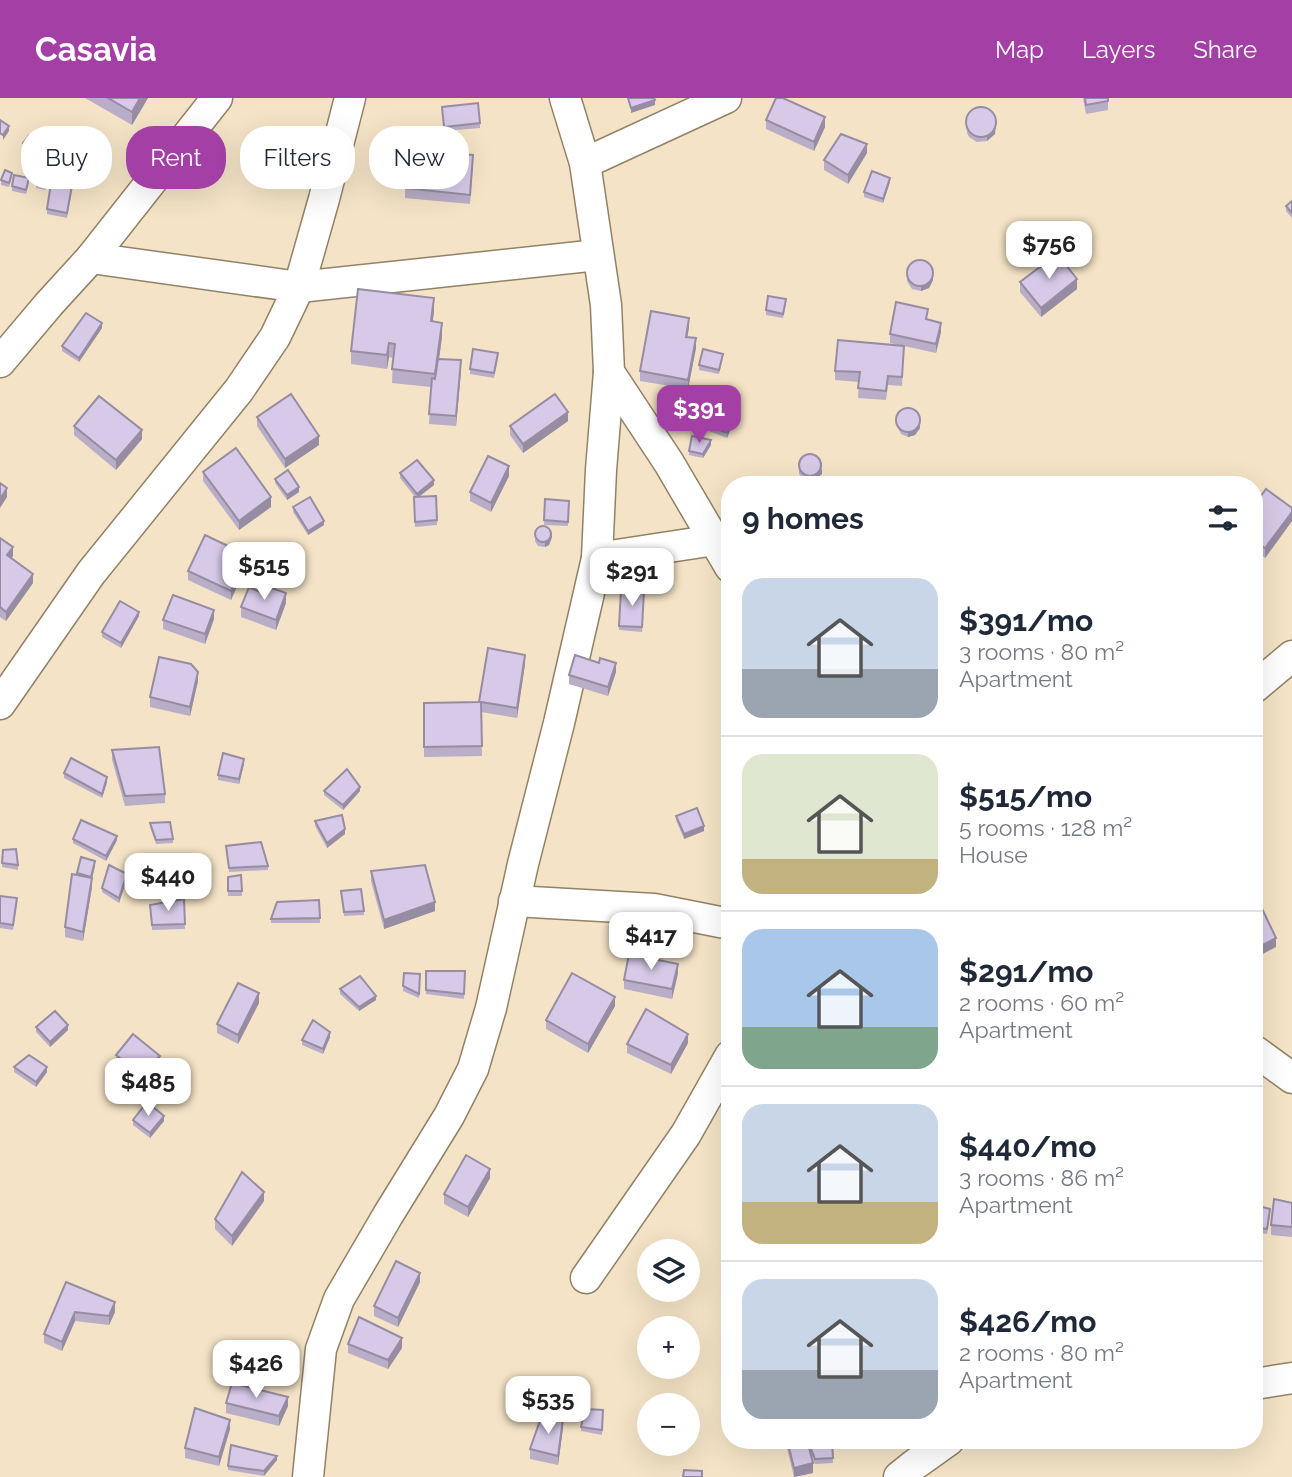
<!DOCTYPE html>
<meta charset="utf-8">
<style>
body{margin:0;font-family:Raleway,sans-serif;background:#f2f2f3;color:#1f2937;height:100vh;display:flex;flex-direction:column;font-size:26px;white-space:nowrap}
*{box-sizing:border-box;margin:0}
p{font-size:23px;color:#747a83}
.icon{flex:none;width:38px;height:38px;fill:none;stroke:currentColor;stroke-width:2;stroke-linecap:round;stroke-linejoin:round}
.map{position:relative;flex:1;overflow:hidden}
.side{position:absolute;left:721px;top:378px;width:542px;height:973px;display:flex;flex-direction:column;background:#fff;border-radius:28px;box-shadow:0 7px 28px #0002}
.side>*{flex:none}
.guide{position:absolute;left:21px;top:28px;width:595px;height:63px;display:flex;gap:14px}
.controls{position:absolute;left:637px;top:1141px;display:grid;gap:14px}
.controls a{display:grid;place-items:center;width:63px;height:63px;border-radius:50%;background:#fff;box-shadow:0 7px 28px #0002;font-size:35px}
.price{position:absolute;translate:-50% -60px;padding:0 16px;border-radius:14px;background:#fff;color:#222;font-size:23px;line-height:46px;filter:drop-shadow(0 2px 4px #0008)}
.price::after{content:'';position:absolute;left:50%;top:42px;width:21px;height:16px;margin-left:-10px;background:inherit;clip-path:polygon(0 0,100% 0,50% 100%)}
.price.current{background:#a33fa5;color:#fff}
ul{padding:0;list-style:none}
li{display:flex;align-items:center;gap:21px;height:175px;padding:0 21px}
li+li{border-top:2px solid #e0e1e3}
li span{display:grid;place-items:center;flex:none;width:196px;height:140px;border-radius:21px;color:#555}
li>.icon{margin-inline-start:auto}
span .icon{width:84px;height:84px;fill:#fffc;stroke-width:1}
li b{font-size:30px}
h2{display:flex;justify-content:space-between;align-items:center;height:84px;padding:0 21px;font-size:30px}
.tag{padding:0 24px;border-radius:28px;background:#fff;box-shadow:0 7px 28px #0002;font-size:24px;line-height:63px}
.tag.current{background:#a33fa5;color:#fff}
header{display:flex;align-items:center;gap:42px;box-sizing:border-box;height:98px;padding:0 35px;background:#a33fa5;color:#fff}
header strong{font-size:33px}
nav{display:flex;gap:38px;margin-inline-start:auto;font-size:24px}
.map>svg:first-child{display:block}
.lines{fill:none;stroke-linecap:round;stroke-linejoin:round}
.street-casing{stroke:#918267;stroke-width:33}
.street{stroke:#fff;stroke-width:30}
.wall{fill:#b8aec8}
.shaded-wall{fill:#968da2}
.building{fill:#d6cae8;stroke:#968da2;stroke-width:2}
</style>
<header>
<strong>Casavia</strong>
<nav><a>Map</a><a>Layers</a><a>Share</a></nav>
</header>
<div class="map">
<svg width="1292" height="1379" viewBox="0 0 1292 1379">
<rect width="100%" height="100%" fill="#f4e3c6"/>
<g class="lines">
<g class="street-casing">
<g id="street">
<polyline points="565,0 585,65 606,207 609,274 669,365 730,469"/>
<polyline points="585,65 726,0"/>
<polyline points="91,160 299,189 598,157"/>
<polyline points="0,264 49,206 91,160 217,0"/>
<polyline points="597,460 715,442"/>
<polyline points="1255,589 1292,558"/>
<polyline points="0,606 91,475 239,292 275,239 299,189 324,101 350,0"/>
<polyline points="514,803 654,811 730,826"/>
<polyline points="1255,953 1292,980"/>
<polyline points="586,1180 686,1036 730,958"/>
<polyline points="1255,1286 1292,1280"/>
<polyline points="308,1379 321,1251 339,1201 388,1117 449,1018 473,971 491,910 523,766 559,625 597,460 601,372 609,274"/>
<polyline points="899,1379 914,1367 949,1342"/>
</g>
</g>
<use href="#street" class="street"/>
</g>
<g class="wall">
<polygon points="85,0 148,0 132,27"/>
<polygon points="1083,0 1108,0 1108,12 1086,16"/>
<polygon points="442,9 480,25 480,30 444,33"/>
<polygon points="766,22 825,29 814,53 766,31"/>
<polygon points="966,25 996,26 995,36 987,43 977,44 969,39 967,35"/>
<polygon points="23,45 41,50 35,58 23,50"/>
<polygon points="432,54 473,67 470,106 405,100 405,90"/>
<polygon points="867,55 848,86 824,72 824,62"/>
<polygon points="52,65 45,92 36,90 36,85"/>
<polygon points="12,79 9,89 1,87 1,82"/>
<polygon points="890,84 883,105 864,99 864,94"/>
<polygon points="29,85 26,96 12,93 12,88"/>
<polygon points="73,87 67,120 47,116 47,111"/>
<polygon points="1292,103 1292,120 1286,113 1286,108"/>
<polygon points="907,170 933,182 929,190 921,193 912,191 907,183"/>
<polygon points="1020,184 1077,191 1041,219 1020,194"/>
<polygon points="786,206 783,220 766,217 766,212"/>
<polygon points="434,214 432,224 442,239 439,261 461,272 456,328 429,326 431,289 392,285 393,260 389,259 387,271 351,266 351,253"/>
<polygon points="928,222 941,234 936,255 904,248 902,288 888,287 886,302 858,300 859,284 835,282 835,273 904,248 890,245 890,236"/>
<polygon points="689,229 687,239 696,250 688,291 640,283 640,273"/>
<polygon points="102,230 79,264 62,253 62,248"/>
<polygon points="498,260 494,280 470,276 470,271"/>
<polygon points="723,260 719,276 699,272 699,267"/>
<polygon points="257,319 319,347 285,370 257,328"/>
<polygon points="896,321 920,321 920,330 915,337 908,339 901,336 896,326"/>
<polygon points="568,323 523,355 510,337 510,328"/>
<polygon points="696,323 734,323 727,340 696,328"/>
<polygon points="74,328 142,341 116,372 74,337"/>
<polygon points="711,347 703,360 689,357 689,353"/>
<polygon points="799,364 822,364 822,376 813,383 805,382 799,376"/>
<polygon points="203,374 271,409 239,432 203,383"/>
<polygon points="400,375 434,387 419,399 436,398 437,427 415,429 414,399 415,399 400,380"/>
<polygon points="509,378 491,414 470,403 470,394"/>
<polygon points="275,381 299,394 287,402 275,385"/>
<polygon points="545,401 569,403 568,428 544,427"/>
<polygon points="1255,406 1292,410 1292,423 1265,460 1255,452"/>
<polygon points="293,409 324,427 308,437 293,414"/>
<polygon points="535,432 552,439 549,447 545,449 538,448 535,443"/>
<polygon points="0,440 13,458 12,460 33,485 6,523 0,519"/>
<polygon points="247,466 231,502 188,482 188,473"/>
<polygon points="621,492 644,493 642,534 619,532"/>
<polygon points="286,505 276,532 241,519 241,509"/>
<polygon points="139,518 121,550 102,539 102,534"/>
<polygon points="214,521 205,546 163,531 163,522"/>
<polygon points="599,565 616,574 608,598 569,586 569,577"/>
<polygon points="525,566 517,620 481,614 482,658 424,659 424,605 479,604"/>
<polygon points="198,583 190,618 150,609 150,599"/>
<polygon points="112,652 165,696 165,705 125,708 112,662"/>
<polygon points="244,666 239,686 218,682 218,677"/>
<polygon points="64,675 107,684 102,700 64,680"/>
<polygon points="324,693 360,693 343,712 324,697"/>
<polygon points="676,718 704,733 684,741 676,722"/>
<polygon points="315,723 345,736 327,750 315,728"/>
<polygon points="150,725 173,741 173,745 156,746 150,729"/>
<polygon points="73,741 117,742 106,763 73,745"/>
<polygon points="226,748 268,768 268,772 229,774"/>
<polygon points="2,765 18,767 18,772 2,769"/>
<polygon points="95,768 92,780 92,789 83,843 65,839 65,829 77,775"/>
<polygon points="371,773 435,813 384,831 371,783"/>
<polygon points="241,777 242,798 228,798 228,779"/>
<polygon points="127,781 119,805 102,794 102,790"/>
<polygon points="341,793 364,813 364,817 344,818"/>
<polygon points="0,798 17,805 13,832 0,830"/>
<polygon points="184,801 185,831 152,832 150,807"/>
<polygon points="319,802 320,825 271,825 271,821"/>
<polygon points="426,873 465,873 464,901 426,896"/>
<polygon points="404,875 420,876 419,900 403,893"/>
<polygon points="678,875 672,901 624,891 624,882"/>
<polygon points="340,891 376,902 359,913 340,896"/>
<polygon points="259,905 238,946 217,935 217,926"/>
<polygon points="615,908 588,955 546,931 546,922"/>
<polygon points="36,929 68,932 50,949 36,934"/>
<polygon points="330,939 323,956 302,947 302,942"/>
<polygon points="688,945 671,976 627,955 627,946"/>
<polygon points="116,957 160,967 141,985 116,966"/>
<polygon points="14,969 47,974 36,989 14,974"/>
<polygon points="133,1022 164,1023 150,1040 133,1027"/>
<polygon points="490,1080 468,1119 444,1106 444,1096"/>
<polygon points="264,1103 232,1148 215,1131 215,1121"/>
<polygon points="1292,1105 1292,1139 1271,1137 1271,1127"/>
<polygon points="1255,1107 1270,1116 1267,1136 1255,1134"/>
<polygon points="66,1184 115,1214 109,1227 75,1223 62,1253 44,1245 44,1236"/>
<polygon points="420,1184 398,1229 374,1218 374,1208"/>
<polygon points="348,1246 402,1250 388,1271 348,1255"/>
<polygon points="226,1305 288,1308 279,1328 226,1315"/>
<polygon points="603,1312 602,1337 581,1333 581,1329"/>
<polygon points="563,1330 558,1367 530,1361 530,1351"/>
<polygon points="230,1331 219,1368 185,1360 185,1350"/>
<polygon points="785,1342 807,1342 813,1375 794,1379"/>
<polygon points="832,1344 833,1365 815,1366 810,1353 810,1348"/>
<polygon points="277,1362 264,1378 228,1372 228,1368"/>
</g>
<g class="shaded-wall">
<polygon points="140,0 148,0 132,27 132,14"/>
<polygon points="655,2 655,7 631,15 631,10"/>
<polygon points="825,19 825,29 814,53 814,44"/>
<polygon points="996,21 995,36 987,43 987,38"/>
<polygon points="9,28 9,33 3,42 3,37"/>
<polygon points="41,45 41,50 35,58 35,54"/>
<polygon points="867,46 867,55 848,86 848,77"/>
<polygon points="52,60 52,65 45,92 45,87"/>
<polygon points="890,80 890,84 883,105 883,101"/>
<polygon points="933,177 933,182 929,190 921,193 921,188"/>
<polygon points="1077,181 1077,191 1041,219 1041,210"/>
<polygon points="434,200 434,214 431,237 431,223"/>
<polygon points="689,220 689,229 686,248 686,239"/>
<polygon points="102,225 102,230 79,264 79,260"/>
<polygon points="442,225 442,239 435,290 435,276"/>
<polygon points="941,225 941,234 936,255 936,246"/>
<polygon points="696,240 696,250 688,291 688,282"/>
<polygon points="389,245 389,259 387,271 387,257"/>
<polygon points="461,262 461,272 456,328 456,318"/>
<polygon points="568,314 568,323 523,355 523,346"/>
<polygon points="734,318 734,323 727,340 727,335"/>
<polygon points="920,325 920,330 915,337 908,339 908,334"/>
<polygon points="142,332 142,341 116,372 116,362"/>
<polygon points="319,338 319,347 285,370 285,361"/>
<polygon points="711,342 711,347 703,360 703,356"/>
<polygon points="509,368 509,378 491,414 491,405"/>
<polygon points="822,371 822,376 813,383 813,378"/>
<polygon points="434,382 434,387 417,400 417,396"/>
<polygon points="299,389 299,394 287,402 287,397"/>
<polygon points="7,390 7,399 0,410 0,401"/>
<polygon points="271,399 271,409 239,432 239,423"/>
<polygon points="1292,414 1292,423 1265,460 1265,450"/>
<polygon points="324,423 324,427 308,437 308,433"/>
<polygon points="552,434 552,439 549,447 545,449 545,444"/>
<polygon points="13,449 13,458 7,467 7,457"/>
<polygon points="247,457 247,466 231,502 231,493"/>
<polygon points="33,476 33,485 6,523 6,514"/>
<polygon points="286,495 286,505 276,532 276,522"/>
<polygon points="214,512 214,521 205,546 205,536"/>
<polygon points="139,514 139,518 121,550 121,545"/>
<polygon points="525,557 525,566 517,620 517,610"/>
<polygon points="616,565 616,574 608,598 608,589"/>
<polygon points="198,574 198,583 190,618 190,609"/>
<polygon points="244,661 244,666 239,686 239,681"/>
<polygon points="107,679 107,684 102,700 102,696"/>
<polygon points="360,689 360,693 343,712 343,707"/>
<polygon points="704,728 704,733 684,741 684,736"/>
<polygon points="345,731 345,736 327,750 327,745"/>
<polygon points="117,738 117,742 106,763 106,758"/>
<polygon points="95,763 95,768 92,780 92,789 83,843 83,834 91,779"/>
<polygon points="127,776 127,781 119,805 119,800"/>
<polygon points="435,804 435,813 384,831 384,822"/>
<polygon points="1276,840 1276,849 1255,860 1255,851"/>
<polygon points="678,866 678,875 672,901 672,891"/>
<polygon points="259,895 259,905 238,946 238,937"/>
<polygon points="376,898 376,902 359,913 359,909"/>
<polygon points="615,899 615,908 588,955 588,946"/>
<polygon points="68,927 68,932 50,949 50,944"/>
<polygon points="330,934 330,939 323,956 323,951"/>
<polygon points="688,936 688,945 671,976 671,967"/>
<polygon points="160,958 160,967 141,985 141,976"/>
<polygon points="47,969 47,974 36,989 36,984"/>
<polygon points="164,1018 164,1023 150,1040 150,1035"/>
<polygon points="490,1071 490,1080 468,1119 468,1109"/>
<polygon points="264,1094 264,1103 232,1148 232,1138"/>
<polygon points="420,1175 420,1184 398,1229 398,1220"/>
<polygon points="115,1204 115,1214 109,1227 109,1218"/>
<polygon points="75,1214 75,1223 62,1253 62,1244"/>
<polygon points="402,1240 402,1250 388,1271 388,1262"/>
<polygon points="288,1299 288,1308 279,1328 279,1318"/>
<polygon points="563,1321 563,1330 558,1367 558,1358"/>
<polygon points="230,1322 230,1331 219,1368 219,1359"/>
<polygon points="277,1358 277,1362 264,1378 264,1373"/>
<polygon points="813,1365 813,1375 794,1379 794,1370"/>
</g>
<g class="building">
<polygon points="108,0 140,0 132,14"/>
<polygon points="628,0 654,0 655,2 631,10"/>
<polygon points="776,0 783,0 825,19 814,44 766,22"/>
<polygon points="1085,0 1108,0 1108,3 1086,7"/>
<polygon points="478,5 480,25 444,29 442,9"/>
<circle cx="981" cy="24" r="15"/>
<polygon points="0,22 9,28 3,37 0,35"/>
<polygon points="841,36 867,46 848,77 824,62"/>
<polygon points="29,37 41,45 35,54 23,45"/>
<polygon points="409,45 432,47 432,54 473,57 470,97 405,90"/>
<polygon points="43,58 52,60 45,87 36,85"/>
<polygon points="5,72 12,75 9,85 1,82"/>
<polygon points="872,73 890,80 883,101 864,94"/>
<polygon points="14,77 29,80 26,92 12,88"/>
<polygon points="52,79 73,82 67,115 47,111"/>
<polygon points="1292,103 1292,115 1286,108"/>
<polygon points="1057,156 1077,181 1041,210 1020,184"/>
<circle cx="920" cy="175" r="13"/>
<polygon points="358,191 434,200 431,223 442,225 435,276 392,271 395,246 389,245 387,257 351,253"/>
<polygon points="768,198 786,201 783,216 766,212"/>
<polygon points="896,204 928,211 926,221 941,225 936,246 890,236"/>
<polygon points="651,213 689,220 686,239 696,240 688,282 640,273"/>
<polygon points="86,215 102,225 79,260 62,248"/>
<polygon points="838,242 904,248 902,279 888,278 886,293 858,290 860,274 835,273"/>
<polygon points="473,251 498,255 494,275 470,271"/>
<polygon points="703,251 723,256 719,272 699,267"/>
<polygon points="438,261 461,262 456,318 429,316 432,280 435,281"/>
<polygon points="291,296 319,338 285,361 257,319"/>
<polygon points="555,296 568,314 523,346 510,328"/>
<polygon points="99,298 142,332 116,362 74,328"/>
<polygon points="702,306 734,318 727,335 696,323"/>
<circle cx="908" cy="322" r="12"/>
<polygon points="692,338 711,342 703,356 689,353"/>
<polygon points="236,350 271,399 239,423 203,374"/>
<circle cx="810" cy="367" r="11"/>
<polygon points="488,358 509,368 491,405 470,394"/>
<polygon points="417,362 434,382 417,396 400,375"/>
<polygon points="288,372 299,389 287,397 275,381"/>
<polygon points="0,385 7,390 0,401"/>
<polygon points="1266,391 1292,410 1292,414 1265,450 1255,443 1255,406"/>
<polygon points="436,398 437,422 415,424 414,399"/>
<polygon points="310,399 324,423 308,433 293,409"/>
<polygon points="545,401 569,403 568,424 544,422"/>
<circle cx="543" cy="436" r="8"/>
<polygon points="205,437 247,457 231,493 188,473"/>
<polygon points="0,440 13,449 7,457 33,476 6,514 0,509"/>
<polygon points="263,487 286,495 276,522 241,509 249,489 260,494"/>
<polygon points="621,492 644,493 642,529 619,528"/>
<polygon points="173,497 214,512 205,536 163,522"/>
<polygon points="120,503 139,514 121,545 102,534"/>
<polygon points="488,550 525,557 517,610 481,604 482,648 424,649 424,605 479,604"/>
<polygon points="575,557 599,565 600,560 616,565 608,589 569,577"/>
<polygon points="159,559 191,566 198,574 190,609 150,599"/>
<polygon points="159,649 165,696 125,698 112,652"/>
<polygon points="223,655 244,661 239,681 218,677"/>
<polygon points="71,660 107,679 102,696 64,675"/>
<polygon points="347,671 360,689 343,707 324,693"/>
<polygon points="697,710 704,728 684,736 676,718"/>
<polygon points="342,717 345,731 327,745 315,723"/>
<polygon points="81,722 117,738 106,758 73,741"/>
<polygon points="170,724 173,741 156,742 150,725"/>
<polygon points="261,744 268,768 229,770 226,748"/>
<polygon points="16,751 18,767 2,765 3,752"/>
<polygon points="81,759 95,763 91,779 77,775"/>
<polygon points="109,767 127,776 119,800 102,790"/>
<polygon points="425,767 435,804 384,822 371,773"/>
<polygon points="72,776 92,780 83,834 65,829"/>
<polygon points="241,777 242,793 228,793 228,779"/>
<polygon points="361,791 364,813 344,814 341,793"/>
<polygon points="1255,796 1276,840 1255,851"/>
<polygon points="0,798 17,800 13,827 0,825"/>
<polygon points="184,801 185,826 152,827 150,807"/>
<polygon points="319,802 320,820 271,821 277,804"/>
<polygon points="629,856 678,866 672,891 624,882"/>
<polygon points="426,873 465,873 464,896 426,892"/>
<polygon points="404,875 420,876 419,896 403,888"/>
<polygon points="572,875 615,899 588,946 546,922"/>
<polygon points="360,878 376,898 359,909 340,891"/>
<polygon points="238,885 259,895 238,937 217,926"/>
<polygon points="646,911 688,936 671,967 627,946"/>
<polygon points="55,913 68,927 50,944 36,929"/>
<polygon points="313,922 330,934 323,951 302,942"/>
<polygon points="133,936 160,958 141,976 116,957"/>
<polygon points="29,957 47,969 36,984 14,969"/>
<polygon points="147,1004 164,1018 150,1035 133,1022"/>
<polygon points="466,1057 490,1071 468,1109 444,1096"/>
<polygon points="242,1074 264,1094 232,1138 215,1121"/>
<polygon points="1274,1101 1292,1105 1292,1129 1271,1127"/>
<polygon points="1255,1107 1270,1111 1267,1131 1255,1129"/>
<polygon points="396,1163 420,1175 398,1220 374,1208"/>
<polygon points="66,1184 115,1204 109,1218 75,1214 62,1244 44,1236"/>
<polygon points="359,1219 402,1240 388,1262 348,1246"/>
<polygon points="232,1285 288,1299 279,1318 226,1305"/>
<polygon points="195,1310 230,1322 219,1359 185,1350"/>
<polygon points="585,1311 603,1312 602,1332 581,1329"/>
<polygon points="542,1317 563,1321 558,1358 530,1351"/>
<polygon points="787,1342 807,1342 813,1365 794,1370"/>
<polygon points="832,1344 833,1360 815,1361 810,1348"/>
<polygon points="231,1347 277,1358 264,1373 228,1368"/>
<polygon points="684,1372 702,1373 702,1379 683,1379"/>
</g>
</svg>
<div class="controls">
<a><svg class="icon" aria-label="layers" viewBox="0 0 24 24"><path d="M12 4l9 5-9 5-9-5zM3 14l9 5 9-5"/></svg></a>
<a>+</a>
<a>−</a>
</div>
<b class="price" style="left:1049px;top:183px">$756</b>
<b class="price current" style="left:699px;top:347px">$391</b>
<b class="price" style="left:264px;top:504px">$515</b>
<b class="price" style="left:632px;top:510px">$291</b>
<b class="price" style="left:168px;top:815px">$440</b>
<b class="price" style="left:651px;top:874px">$417</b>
<b class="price" style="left:148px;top:1020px">$485</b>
<b class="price" style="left:256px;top:1302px">$426</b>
<b class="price" style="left:548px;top:1338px">$535</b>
<div class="guide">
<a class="tag">Buy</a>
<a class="tag current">Rent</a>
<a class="tag">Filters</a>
<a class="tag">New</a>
</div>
<section class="side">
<h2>9 homes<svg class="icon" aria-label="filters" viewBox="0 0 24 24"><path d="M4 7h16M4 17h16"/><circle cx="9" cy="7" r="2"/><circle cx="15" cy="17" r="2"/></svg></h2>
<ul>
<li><span style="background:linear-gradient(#c9d6e8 65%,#9aa5b1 0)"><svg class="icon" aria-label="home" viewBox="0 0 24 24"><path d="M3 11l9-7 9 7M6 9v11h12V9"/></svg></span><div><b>$391/mo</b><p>3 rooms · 80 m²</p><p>Apartment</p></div></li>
<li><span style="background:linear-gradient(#dfe7d0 75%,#c2b280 0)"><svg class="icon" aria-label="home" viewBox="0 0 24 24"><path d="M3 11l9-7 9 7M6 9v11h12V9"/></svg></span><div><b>$515/mo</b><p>5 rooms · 128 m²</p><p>House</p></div></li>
<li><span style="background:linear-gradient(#a9c7e8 70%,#7fa58c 0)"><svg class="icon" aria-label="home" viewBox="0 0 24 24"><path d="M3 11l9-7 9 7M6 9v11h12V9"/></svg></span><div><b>$291/mo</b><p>2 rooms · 60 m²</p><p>Apartment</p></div></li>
<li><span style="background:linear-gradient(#c9d6e8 70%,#c2b280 0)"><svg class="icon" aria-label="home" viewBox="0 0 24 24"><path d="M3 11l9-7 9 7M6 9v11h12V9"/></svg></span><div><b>$440/mo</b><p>3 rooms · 86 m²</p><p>Apartment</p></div></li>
<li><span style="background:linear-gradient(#c9d6e8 65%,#9aa5b1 0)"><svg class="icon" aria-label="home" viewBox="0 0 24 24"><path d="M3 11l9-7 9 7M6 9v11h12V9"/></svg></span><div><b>$426/mo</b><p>2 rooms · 80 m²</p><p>Apartment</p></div></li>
</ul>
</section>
</div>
